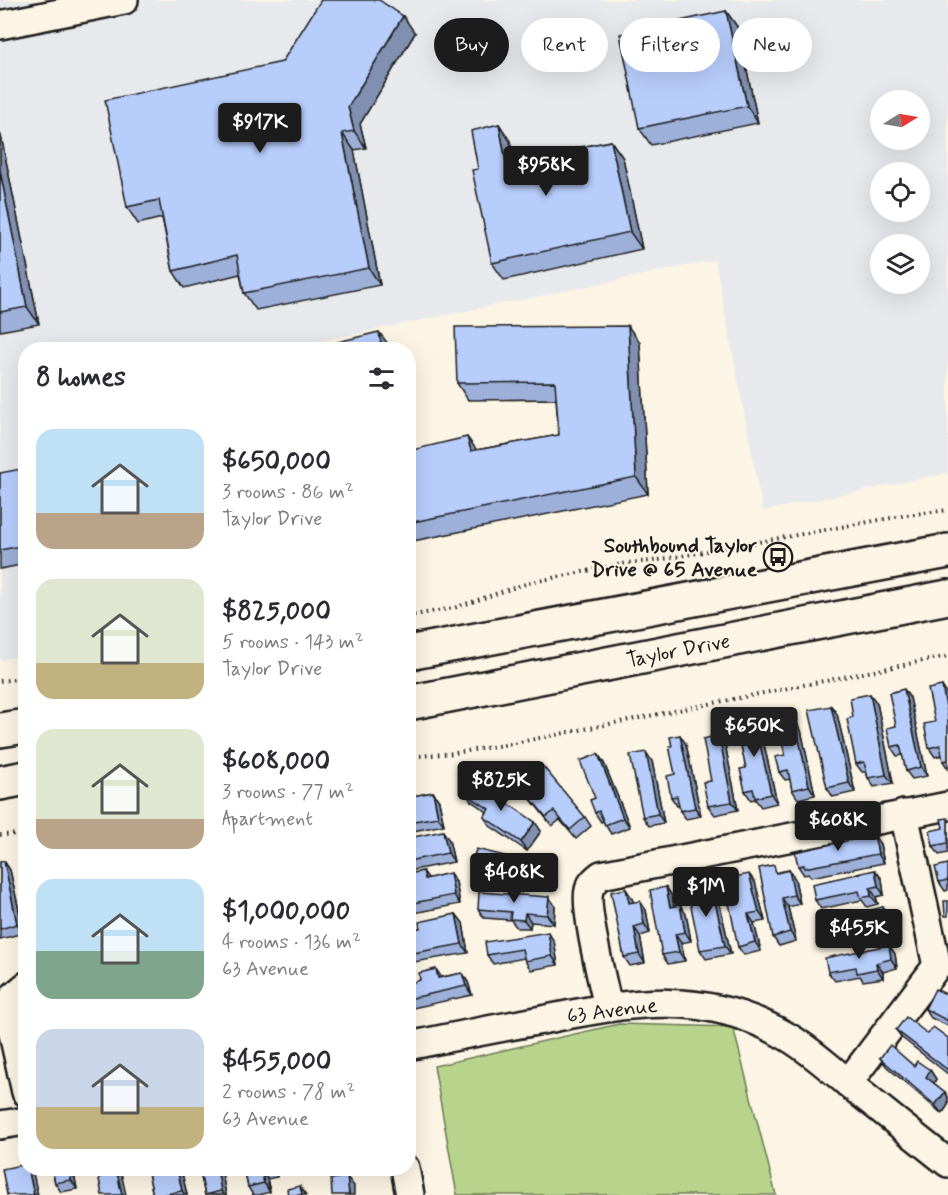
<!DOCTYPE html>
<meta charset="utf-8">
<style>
body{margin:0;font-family:Mynerve,sans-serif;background:#f7f7f7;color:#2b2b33;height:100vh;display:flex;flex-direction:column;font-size:22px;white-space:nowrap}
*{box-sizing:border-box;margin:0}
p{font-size:20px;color:#7c7c81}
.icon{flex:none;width:33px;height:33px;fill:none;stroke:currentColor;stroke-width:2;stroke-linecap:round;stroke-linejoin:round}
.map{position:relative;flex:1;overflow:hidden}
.details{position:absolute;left:18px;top:342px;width:398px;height:834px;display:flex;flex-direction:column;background:#fff;border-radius:24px;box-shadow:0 6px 24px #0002}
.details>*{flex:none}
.guide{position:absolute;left:434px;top:18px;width:424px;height:54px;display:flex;gap:12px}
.needle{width:39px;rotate:79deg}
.buttons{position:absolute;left:870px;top:90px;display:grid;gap:12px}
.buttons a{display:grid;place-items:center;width:60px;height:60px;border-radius:50%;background:#fff;box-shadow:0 6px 24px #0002;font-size:30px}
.price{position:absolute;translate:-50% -51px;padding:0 14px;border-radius:6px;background:#1c1c1c;color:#fff;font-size:20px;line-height:39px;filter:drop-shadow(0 2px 3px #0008)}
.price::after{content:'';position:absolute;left:50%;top:36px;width:18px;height:14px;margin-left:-9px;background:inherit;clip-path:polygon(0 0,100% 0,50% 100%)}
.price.active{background:#222;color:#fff}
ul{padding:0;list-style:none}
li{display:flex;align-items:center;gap:18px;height:150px;padding:0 18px}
li span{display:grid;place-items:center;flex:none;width:168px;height:120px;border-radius:18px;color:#555}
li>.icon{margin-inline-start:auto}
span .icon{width:72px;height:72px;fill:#fffc;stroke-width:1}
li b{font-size:26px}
h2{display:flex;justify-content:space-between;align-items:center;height:72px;padding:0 18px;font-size:26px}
.chip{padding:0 21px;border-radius:27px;background:#fff;box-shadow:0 6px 24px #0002;font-size:21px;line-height:54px}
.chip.active{background:#1c1c1c;color:#fff}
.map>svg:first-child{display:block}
.built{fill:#e7e9ec;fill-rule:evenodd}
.green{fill:#b8d48c;stroke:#6a7854;stroke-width:1.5}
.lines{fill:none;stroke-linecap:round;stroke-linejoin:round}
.minor-casing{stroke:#1c1c1c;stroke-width:32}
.major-casing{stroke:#1c1c1c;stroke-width:38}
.path{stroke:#1c1c1c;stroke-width:4;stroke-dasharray:1.5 4.5;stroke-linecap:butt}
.minor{stroke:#fcf5e5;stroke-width:27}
.major{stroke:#fcf5e5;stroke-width:33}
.wall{fill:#9db0d9;stroke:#1c1c1c;stroke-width:1.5}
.shaded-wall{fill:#8090b0;stroke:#1c1c1c;stroke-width:1.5}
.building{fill:#b7cdfc;stroke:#1c1c1c;stroke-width:1.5}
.labels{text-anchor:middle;stroke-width:4.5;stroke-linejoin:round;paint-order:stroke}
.poi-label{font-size:21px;font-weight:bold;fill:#1c1c1c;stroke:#fcf5e5;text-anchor:end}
.street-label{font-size:21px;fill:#1c1c1c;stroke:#fcf5e5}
</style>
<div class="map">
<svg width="948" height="1195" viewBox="0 0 948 1195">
<rect width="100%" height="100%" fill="#fcf5e5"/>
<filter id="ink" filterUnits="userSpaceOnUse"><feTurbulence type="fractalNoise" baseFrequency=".0167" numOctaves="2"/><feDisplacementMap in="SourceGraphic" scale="12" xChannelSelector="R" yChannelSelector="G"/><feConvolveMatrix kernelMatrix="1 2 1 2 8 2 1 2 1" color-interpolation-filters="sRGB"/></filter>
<g filter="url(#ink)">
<path class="built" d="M0 0H948V473L763 511 715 260 281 349 26 350 25 655 0 660ZM880 100H920V140H880ZM880 172H920V212H880ZM880 244H920V284H880Z"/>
<polygon class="green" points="619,1024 733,1027 776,1195 457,1195 434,1066"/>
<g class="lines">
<g class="minor-casing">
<g id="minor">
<polyline points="0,25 124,0"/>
<polyline points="26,986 14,996 8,1011 26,1092"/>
<path d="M608 1007C603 984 584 908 589 890 591 883 596 879 601 875L948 806"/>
<path d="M408 1046C453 1037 497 1028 542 1020 631 1002 705 988 788 1037 810 1050 829 1067 849 1084 882 1110 915 1137 948 1163"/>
<polyline points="848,1083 937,966 904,814"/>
<polyline points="0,1125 26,1121"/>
<polyline points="405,1168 410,1195"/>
</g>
</g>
<g class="major-casing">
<g id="major">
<polyline points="408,653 948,551"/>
<polyline points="408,703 948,597"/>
<polyline points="0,730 26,726"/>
<polyline points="0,783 26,778"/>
</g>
</g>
<g class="path">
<polyline points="408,616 454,608 528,583 627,563 653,561 907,515 948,510"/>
<polyline points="0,681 26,678"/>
<polyline points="408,757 455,753 510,744 948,656"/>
<polyline points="0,835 26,834"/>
</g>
<use href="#minor" class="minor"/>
<use href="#major" class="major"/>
</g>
<g class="wall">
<polygon points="726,11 738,28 758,123 651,145 639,128"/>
<polygon points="415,33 360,124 366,148 354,150 380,285 256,310 244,293 240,274 184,288 173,271 162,218 138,224 127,207 282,62"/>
<polygon points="499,124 510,141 514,161 611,141 623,158 642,249 504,280 492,263 478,169"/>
<polygon points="0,134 1,136 39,324 0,331"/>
<polygon points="640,343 648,494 408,542 408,450 408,451 476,450 559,435 556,399 468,400 457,383"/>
<polygon points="26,471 26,564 0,569 0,473"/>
<polygon points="948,695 948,769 943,761 942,755 935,757 929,748 935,722"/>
<polygon points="910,698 927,776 912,779 906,771 903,755 897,756 891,747 896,726"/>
<polygon points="877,703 893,783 874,787 868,778 866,772 862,772 856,764 853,717"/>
<polygon points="831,706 837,714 855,792 833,797 827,788"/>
<polygon points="795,718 795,721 801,730 815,795 798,799 792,790 790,779 785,780 779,772 785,755"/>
<polygon points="767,724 770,738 763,740 777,803 761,807 755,799 751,800 745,791 746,768 738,732"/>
<polygon points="719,735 725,744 738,810 715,815 708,806 711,781"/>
<polygon points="686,744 701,816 686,819 680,811 679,805 677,806 671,797 675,774"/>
<polygon points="598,754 604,763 630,827 611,834 603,821 601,822 595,813 595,798"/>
<polygon points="652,761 664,823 649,826 643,817"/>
<polygon points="518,783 585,817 591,826 576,839 560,820 552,826"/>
<polygon points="433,792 439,801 444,825 408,832 408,797"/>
<polygon points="465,793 541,831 527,851 490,826 484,817 487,812 471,801"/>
<polygon points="948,818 948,853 939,855 933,846"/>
<polygon points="408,835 410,837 449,840 454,862 408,871"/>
<polygon points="880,844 884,863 811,877 808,874 804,875 798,866"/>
<polygon points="4,861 10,870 24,933 0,939 0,862"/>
<polygon points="534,863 540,872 537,885 524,881 521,892 476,879 470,871"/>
<polygon points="948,864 948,890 945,891 939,882"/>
<polygon points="789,870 795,879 800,904 788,907 796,941 779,946 773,937 779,872"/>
<polygon points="875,870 882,879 884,895 876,897 878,904 867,907 862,900 821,909 815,900"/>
<polygon points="423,871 428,878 456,882 460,904 408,914 408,874"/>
<polygon points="755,882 765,921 754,923 761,951 744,955 738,947"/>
<polygon points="702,884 708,894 719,902 731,954 706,959 700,950"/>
<polygon points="666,887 672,896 674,906 686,914 691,941 681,943 685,961 668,964 662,955"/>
<polygon points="549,897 555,906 554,924 531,922 530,928 517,928 511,920 484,918 478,909"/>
<polygon points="632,898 633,902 646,910 650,933 640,936 645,963 630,966 624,957"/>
<polygon points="883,907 889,916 894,940 858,947 854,941 829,947 823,938"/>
<polygon points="456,914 463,923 468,953 414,962 408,955 408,930 420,928"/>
<polygon points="554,941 558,965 531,970 525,961 524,958 493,964 487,955"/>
<polygon points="889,945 895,954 897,968 883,972 883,978 863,981 860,976 835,981 828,972"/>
<polygon points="462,973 468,982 472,995 413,1008 408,1001 408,999 442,977"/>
<polygon points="948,995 948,1026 931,1018 925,1009"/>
<polygon points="896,1030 928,1034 948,1038 948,1074 902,1038"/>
<polygon points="880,1058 914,1066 930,1070 936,1079 934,1083 948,1097 948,1105 942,1114 887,1067"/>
<polygon points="52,1168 89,1168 90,1171 74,1174 77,1189 61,1192 55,1183"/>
<polygon points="147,1168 178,1168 182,1173 187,1195 153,1195"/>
<polygon points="199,1168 221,1168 226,1195 205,1195"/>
<polygon points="244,1168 276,1168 277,1177 267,1179 270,1192 258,1195 253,1195 248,1187"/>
<polygon points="293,1168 315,1168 315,1170 297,1174"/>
</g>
<g class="shaded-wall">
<polygon points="726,11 738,28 758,123 747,106"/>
<polygon points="403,16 415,33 360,124 366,148 354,131 348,107"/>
<polygon points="499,124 510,141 518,179 506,162"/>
<polygon points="342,133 354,150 380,285 369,268"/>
<polygon points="0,134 1,136 39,324 27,307 0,171"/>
<polygon points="611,141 623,158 642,249 630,232"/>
<polygon points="628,326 640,343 648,494 636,477"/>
<polygon points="379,332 391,348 391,350 382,350"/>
<polygon points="467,437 479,453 471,451"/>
<polygon points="942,686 948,696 948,717"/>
<polygon points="904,689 910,698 927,776 921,767"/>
<polygon points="870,694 877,703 893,783 886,775"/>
<polygon points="831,706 837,714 855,792 849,783"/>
<polygon points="788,710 795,718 797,731 791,722"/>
<polygon points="761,716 767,724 770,738 764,730"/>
<polygon points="795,721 801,730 815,795 809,786"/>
<polygon points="757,731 763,740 777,803 771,794"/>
<polygon points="680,735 686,744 701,816 695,808"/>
<polygon points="719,735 725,744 738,810 732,802"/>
<polygon points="646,752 652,761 664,823 658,814"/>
<polygon points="598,754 604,763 630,827 623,818"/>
<polygon points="433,792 439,801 444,825 438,817"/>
<polygon points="535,822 541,831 527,851 521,842"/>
<polygon points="443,831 449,840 454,862 448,853"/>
<polygon points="874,835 880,844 884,863 878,854"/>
<polygon points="4,861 10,870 24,933 17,924"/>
<polygon points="534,863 540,872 537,885 531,877"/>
<polygon points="789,870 795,879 800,904 794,895"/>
<polygon points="875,870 882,879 884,895 878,886"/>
<polygon points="450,873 456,882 460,904 454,895"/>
<polygon points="518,873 524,881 521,892 514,883"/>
<polygon points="749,874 755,882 765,921 759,912"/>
<polygon points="702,884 708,893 710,903 704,895"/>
<polygon points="666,887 672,896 676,916 670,907"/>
<polygon points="870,888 876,897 878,904 871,896"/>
<polygon points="626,889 632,898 636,912 629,903"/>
<polygon points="713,893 719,902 731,954 725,946"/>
<polygon points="549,897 555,906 554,924 547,915"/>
<polygon points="782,898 788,907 796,941 790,932"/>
<polygon points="640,901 646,910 650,933 644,924"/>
<polygon points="680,905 686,914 691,941 685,932"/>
<polygon points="883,907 889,916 894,940 888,931"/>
<polygon points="525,913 531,922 530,928 524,920"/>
<polygon points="456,914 463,923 468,953 462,944"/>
<polygon points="748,914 754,923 761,951 755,942"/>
<polygon points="634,927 640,936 645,963 639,954"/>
<polygon points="548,932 554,941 558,965 552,956"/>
<polygon points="675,934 681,943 685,961 679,952"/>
<polygon points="889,945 895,954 897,968 891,959"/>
<polygon points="876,963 883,972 883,978 877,969"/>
<polygon points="436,969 442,978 438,978"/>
<polygon points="462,973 468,982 472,995 466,986"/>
<polygon points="930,1070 936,1079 932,1086 926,1077"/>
<polygon points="945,1092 948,1097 948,1105 942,1114 935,1105"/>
<polygon points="28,1168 30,1168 33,1173 38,1195 34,1195"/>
<polygon points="69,1168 70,1168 74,1174 77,1189 71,1180"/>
<polygon points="116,1168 120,1168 126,1195 122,1195"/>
<polygon points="177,1168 178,1168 182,1173 187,1195 185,1195 182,1191"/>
<polygon points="217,1168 221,1168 226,1195 224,1195 221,1191"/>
<polygon points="272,1168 276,1168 277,1177"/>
<polygon points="261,1170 267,1179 270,1192 264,1183"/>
<polygon points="347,1177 354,1186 354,1195 349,1195"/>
<polygon points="300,1186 306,1195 302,1195"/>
</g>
<g class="building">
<polygon points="321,0 379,0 403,16 348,107 354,131 342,133 369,268 244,293 237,255 173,271 159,200 127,207 105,100 282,62"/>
<polygon points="726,11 747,106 639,128 620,34"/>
<polygon points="499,124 506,162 611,141 630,232 492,263 472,170 478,169 471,131"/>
<polygon points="0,171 27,307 0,312"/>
<polygon points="628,326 636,477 408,523 408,451 467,437 471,451 559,435 555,382 457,383 455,327"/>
<polygon points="379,332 382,350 322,350 321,346"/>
<polygon points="21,469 26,471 26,545 0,550 0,473"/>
<polygon points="942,686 948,717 948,760 943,761 940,745 929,748 924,724 935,722 928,689"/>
<polygon points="904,689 921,767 906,771 900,745 891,747 887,728 896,726 889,693"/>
<polygon points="870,694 886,775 868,778 864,762 856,764 847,719 853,717 850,698"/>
<polygon points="831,706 849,783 827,788 809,710"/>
<polygon points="788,710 791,722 795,721 809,786 792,790 788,770 779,772 775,757 785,755 776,712"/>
<polygon points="761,716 764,730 757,731 771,794 755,798 753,789 745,791 740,769 746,768 738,732 744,731 741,720"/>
<polygon points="680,735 695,808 680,811 677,796 671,797 667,776 675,774 669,746 672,746 670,737"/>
<polygon points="719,735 732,802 708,806 703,782 711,781 703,739"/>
<polygon points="646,752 658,814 643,817 630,755"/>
<polygon points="598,754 623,818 605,825 599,811 595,813 590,800 595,798 580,761"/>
<polygon points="541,764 585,817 570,830 554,811 546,817 518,783"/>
<polygon points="474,780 535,822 521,842 484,817 489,809 465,793"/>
<polygon points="433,792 438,817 408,822 408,797"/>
<polygon points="948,818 948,843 933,846 930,831 943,828 941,819"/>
<polygon points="443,831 448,853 408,861 408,835 409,838"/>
<polygon points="874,835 878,854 804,868 804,865 798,866 795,852"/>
<polygon points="476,849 534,863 531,877 518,873 514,883 470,871"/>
<polygon points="4,861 17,924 0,929 0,862"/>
<polygon points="948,864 948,880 939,882 935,867"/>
<polygon points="774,865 776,873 789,870 794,895 782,898 790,932 773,937 759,868"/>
<polygon points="875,870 878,886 870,888 871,896 861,898 859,891 815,900 812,884"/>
<polygon points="423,871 425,879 450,873 454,895 408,904 408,874"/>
<polygon points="749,874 759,912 748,914 755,942 738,947 724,879"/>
<polygon points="702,884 704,895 713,893 725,946 700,950 687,887"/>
<polygon points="666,887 670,907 680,905 685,932 675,934 679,952 662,955 650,890"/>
<polygon points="626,889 629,903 640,901 644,924 634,927 639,954 624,957 611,892"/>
<polygon points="479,892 549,897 547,915 525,913 524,920 510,919 511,912 478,909"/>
<polygon points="944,901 948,901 948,916 945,916"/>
<polygon points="883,907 888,931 851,938 850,932 823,938 820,922"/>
<polygon points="456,914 462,944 408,954 408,930 420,928 419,922"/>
<polygon points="548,932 552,956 525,961 522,949 487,955 485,942"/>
<polygon points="889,945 891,959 876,963 877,969 857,973 856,967 828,972 825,958"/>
<polygon points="436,969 438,978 462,973 466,986 408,999 408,984 420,980 419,973"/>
<polygon points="935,989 948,995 948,1021 925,1009"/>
<polygon points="906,1017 928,1034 933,1027 948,1038 948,1070 896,1030"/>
<polygon points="890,1045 914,1066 917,1061 930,1070 926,1077 945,1092 935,1105 880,1058"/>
<polygon points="26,1164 26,1168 28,1168 34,1195 7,1195 2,1169"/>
<polygon points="52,1168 69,1168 71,1180 55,1183"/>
<polygon points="97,1168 116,1168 122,1195 102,1195"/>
<polygon points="147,1168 177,1168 182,1191 161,1195 153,1195"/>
<polygon points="199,1168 217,1168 221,1191 205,1195"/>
<polygon points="244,1168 267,1168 261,1170 264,1183 248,1187"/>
<polygon points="347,1177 349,1195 332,1195 331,1179"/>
<polygon points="300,1186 302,1195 288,1195 287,1189"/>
</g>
</g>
<defs>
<g id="bus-ring" transform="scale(1.5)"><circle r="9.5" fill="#fcf5e5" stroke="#1c1c1c" stroke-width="1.5"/><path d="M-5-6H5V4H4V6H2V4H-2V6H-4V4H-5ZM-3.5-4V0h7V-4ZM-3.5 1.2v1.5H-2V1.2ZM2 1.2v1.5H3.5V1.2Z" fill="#1c1c1c"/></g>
</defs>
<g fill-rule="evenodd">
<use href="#bus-ring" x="778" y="557"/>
</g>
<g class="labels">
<g class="poi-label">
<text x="757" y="552">Southbound Taylor<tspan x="757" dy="24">Drive @ 65 Avenue</tspan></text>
</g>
<g class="street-label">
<text transform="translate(678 650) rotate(-11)" y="7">Taylor Drive</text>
<text transform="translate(612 1010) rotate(-7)" y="7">63 Avenue</text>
</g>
</g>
</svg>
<div class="buttons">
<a><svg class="needle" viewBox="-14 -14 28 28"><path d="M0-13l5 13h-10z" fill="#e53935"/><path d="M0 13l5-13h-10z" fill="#7c7c81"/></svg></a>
<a><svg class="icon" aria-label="locate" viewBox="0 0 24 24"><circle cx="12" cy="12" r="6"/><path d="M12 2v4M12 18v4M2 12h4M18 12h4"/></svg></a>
<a><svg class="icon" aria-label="layers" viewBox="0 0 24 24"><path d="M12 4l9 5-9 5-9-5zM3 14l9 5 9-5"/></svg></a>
</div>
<b class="price" style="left:260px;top:154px">$917K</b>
<b class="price" style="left:546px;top:197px">$958K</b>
<b class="price active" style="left:754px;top:758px">$650K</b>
<b class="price" style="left:501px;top:812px">$825K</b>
<b class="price" style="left:838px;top:852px">$608K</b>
<b class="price" style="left:514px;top:904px">$408K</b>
<b class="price" style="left:706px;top:918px">$1M</b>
<b class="price" style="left:859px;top:960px">$455K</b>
<div class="guide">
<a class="chip active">Buy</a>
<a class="chip">Rent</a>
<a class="chip">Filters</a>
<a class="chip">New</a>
</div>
<section class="details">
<h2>8 homes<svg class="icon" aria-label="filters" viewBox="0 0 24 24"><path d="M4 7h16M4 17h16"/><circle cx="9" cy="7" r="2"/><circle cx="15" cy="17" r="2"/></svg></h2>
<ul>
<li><span style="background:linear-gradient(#bfe0f5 70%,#b9a48a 0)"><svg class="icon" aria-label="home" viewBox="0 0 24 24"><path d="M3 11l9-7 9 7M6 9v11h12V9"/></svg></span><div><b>$650,000</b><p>3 rooms · 86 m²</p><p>Taylor Drive</p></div></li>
<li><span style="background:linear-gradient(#dfe7d0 70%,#c2b280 0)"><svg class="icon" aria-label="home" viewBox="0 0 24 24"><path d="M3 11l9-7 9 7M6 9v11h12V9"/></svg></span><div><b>$825,000</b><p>5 rooms · 143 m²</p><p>Taylor Drive</p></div></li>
<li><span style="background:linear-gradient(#dfe7d0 75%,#b9a48a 0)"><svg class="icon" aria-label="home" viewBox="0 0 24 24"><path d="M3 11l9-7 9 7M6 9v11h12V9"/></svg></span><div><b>$608,000</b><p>3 rooms · 77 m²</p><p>Apartment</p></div></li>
<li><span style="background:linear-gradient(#bfe0f5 60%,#7fa58c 0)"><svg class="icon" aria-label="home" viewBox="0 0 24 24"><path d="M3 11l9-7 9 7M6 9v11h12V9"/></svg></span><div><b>$1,000,000</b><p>4 rooms · 136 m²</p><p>63 Avenue</p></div></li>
<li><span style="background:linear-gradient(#c9d6e8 65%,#c2b280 0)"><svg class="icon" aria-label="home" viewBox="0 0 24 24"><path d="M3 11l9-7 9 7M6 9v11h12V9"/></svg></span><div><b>$455,000</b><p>2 rooms · 78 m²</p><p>63 Avenue</p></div></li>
</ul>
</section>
</div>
